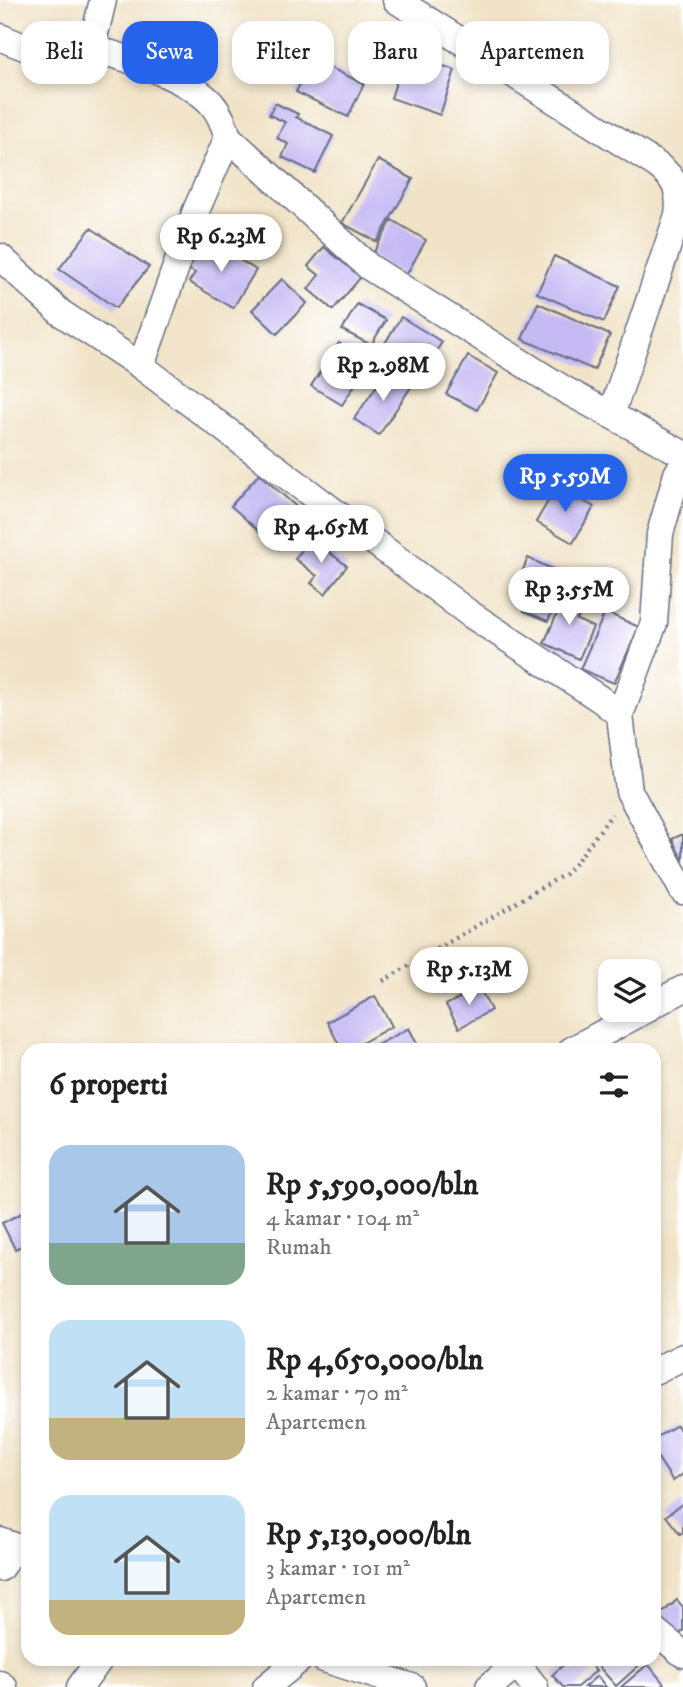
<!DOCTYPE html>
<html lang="id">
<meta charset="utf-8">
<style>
body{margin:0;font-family:"IM FELL DW Pica",serif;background:#f6f6f6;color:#222;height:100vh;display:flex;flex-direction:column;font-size:26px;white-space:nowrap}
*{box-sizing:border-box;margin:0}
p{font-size:23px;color:#767676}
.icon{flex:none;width:38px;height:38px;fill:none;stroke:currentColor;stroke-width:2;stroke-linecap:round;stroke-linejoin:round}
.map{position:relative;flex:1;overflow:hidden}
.details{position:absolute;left:21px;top:1043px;width:640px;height:623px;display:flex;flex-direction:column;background:#fff;border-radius:21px;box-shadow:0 4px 10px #0003}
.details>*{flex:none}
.top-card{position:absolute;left:21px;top:21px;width:642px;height:63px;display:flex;gap:14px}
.buttons{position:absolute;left:598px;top:959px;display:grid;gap:14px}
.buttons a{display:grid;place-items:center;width:63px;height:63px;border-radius:14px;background:#fff;box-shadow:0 4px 10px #0003;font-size:35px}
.price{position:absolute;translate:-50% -60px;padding:0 16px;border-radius:24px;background:#fff;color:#222;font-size:23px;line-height:46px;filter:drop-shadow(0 2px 4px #0008)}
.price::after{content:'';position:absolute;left:50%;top:42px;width:21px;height:16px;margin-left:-10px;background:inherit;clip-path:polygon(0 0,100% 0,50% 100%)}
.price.current{background:#2563eb;color:#fff}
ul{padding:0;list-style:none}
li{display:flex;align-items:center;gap:21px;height:175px;padding:0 28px}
li span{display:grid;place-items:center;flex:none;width:196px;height:140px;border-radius:21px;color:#555}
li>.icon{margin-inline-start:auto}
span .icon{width:84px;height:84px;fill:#fffc;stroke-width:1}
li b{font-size:30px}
h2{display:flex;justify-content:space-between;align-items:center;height:84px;padding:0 28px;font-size:30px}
.pill{padding:0 24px;border-radius:21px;background:#fff;box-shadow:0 4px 10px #0003;font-size:24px;line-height:63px}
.pill.current{background:#2563eb;color:#fff}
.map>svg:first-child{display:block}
.building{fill:#c6baf4}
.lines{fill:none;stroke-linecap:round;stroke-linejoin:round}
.street-casing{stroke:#666e83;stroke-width:29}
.path{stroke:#666e83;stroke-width:4.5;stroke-dasharray:2 5;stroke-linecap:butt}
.street{stroke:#fff;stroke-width:26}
</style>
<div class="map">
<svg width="683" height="1687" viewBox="0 0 683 1687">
<rect width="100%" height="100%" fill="#fff"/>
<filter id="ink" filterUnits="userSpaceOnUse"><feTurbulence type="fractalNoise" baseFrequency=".0143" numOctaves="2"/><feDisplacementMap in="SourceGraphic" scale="14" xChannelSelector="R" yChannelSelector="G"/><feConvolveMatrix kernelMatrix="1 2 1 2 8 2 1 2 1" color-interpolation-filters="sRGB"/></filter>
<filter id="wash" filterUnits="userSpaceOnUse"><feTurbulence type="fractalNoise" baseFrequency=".00686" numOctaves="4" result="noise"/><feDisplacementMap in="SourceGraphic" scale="28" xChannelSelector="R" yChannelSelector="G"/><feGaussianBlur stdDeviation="1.57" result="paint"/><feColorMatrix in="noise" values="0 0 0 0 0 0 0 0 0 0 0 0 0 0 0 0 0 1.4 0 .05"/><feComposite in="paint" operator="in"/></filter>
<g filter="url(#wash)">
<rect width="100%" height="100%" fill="#f1e3c7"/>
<g id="blocks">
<g class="building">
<polygon points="312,59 364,84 348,117 296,92"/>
<polygon points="428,61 455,70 440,115 391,98 402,64 424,71"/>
<polygon points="275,103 298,114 296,117 333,136 315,173 282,157 288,144 277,138 285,122 269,115"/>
<polygon points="378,160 413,179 377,242 342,223"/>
<polygon points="392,220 426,240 405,277 371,257"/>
<polygon points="91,228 149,267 116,308 59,269"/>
<polygon points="213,243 256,270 233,308 189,282 195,273 188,269 201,247 208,252"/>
<polygon points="324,247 361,277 333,310 308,289 319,275 308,266"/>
<polygon points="554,256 620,286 604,322 537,293"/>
<polygon points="282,279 307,303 277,334 252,310"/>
<polygon points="538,303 610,335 594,370 522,339"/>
<polygon points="357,304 386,320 371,345 342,330"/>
<polygon points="401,317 442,342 420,378 379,353"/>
<polygon points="339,343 369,363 342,405 311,386"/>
<polygon points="468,356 498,373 477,410 446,394"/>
<polygon points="387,371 411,387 379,435 354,419"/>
<polygon points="259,474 307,516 279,549 231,506"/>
<polygon points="557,486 594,507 573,543 536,522"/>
<polygon points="311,538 347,566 325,594 311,583 317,576 295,559"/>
<polygon points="528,558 568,576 548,621 524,611 538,582 521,574"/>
<polygon points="567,591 586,599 577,620 593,627 579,659 544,643"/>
<polygon points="605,612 639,627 614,683 580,669"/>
<polygon points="683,834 683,861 672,839"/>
<polygon points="479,987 491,1010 459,1028 446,1005"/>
<polygon points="375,996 392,1026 349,1050 342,1050 327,1022"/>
<polygon points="409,1028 420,1050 375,1050 373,1047"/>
<polygon points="28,1210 28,1243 15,1249 2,1223"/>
<polygon points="677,1425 683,1435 683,1474 673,1481 654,1452 654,1439"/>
<polygon points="683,1503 683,1532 680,1534 666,1516"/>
<polygon points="677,1600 683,1607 683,1631 671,1642 654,1620"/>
<polygon points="570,1659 586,1659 596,1671 577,1687 563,1687 552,1675"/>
<polygon points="592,1659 646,1659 616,1686"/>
<polygon points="648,1664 664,1684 661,1687 621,1687"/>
<polygon points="597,1676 606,1687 584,1687"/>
</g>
</g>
</g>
<g filter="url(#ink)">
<use href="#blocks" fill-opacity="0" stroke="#666e83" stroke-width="2"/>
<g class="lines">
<g class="street-casing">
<g id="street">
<path d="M396 0 657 165C676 179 681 192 678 215L611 415"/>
<path d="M0 37C18 45 37 53 57 53 69 52 82 48 95 50 125 56 190 80 211 103 220 113 224 124 228 137"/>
<polyline points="91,50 103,0"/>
<polyline points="0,257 61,313 141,366 470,614 600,699 620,715"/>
<polyline points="141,366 195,213 228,137 369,267 565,390 683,454"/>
<polyline points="683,464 677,474 660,534 654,623 620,715 629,791 683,891"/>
<polyline points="649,1007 683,989"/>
<polyline points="572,1050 645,1010"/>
<polyline points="654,1371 683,1357"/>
<polyline points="0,1541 28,1551"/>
<polyline points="0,1568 15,1547"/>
<polyline points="654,1630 683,1654"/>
<polyline points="324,1659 412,1687"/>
<polyline points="517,1664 535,1687"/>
<polyline points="0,1684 4,1687"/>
<polyline points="80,1687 100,1659"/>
<polyline points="266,1687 300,1659"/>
<polyline points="489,1687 523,1659"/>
</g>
</g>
<polyline class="path" points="383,981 565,874 574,865 612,814"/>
<use href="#street" class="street"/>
</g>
</g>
</svg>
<div class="buttons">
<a><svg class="icon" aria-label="layers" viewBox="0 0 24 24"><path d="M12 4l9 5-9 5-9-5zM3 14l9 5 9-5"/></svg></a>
</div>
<b class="price" style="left:221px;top:274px">Rp 6.23M</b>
<b class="price" style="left:383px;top:403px">Rp 2.98M</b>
<b class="price current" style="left:565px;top:514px">Rp 5.59M</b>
<b class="price" style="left:321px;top:565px">Rp 4.65M</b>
<b class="price" style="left:569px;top:627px">Rp 3.55M</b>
<b class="price" style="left:469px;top:1007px">Rp 5.13M</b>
<div class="top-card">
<a class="pill">Beli</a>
<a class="pill current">Sewa</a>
<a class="pill">Filter</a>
<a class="pill">Baru</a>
<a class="pill">Apartemen</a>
</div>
<section class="details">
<h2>6 properti<svg class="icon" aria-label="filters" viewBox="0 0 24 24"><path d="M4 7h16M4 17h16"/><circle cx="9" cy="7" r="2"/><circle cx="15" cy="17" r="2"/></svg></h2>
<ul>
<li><span style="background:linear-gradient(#a9c7e8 70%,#7fa58c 0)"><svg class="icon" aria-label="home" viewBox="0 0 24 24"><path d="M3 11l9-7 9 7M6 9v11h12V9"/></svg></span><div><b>Rp 5,590,000/bln</b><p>4 kamar · 104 m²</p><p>Rumah</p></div></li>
<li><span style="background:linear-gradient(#bfe0f5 70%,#c2b280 0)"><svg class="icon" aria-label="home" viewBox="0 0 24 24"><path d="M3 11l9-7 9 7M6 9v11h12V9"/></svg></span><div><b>Rp 4,650,000/bln</b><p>2 kamar · 70 m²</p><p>Apartemen</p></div></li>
<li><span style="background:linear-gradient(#bfe0f5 75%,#c2b280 0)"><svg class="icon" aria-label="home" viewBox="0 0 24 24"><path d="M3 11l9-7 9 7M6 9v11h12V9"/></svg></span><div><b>Rp 5,130,000/bln</b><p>3 kamar · 101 m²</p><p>Apartemen</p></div></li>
</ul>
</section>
</div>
